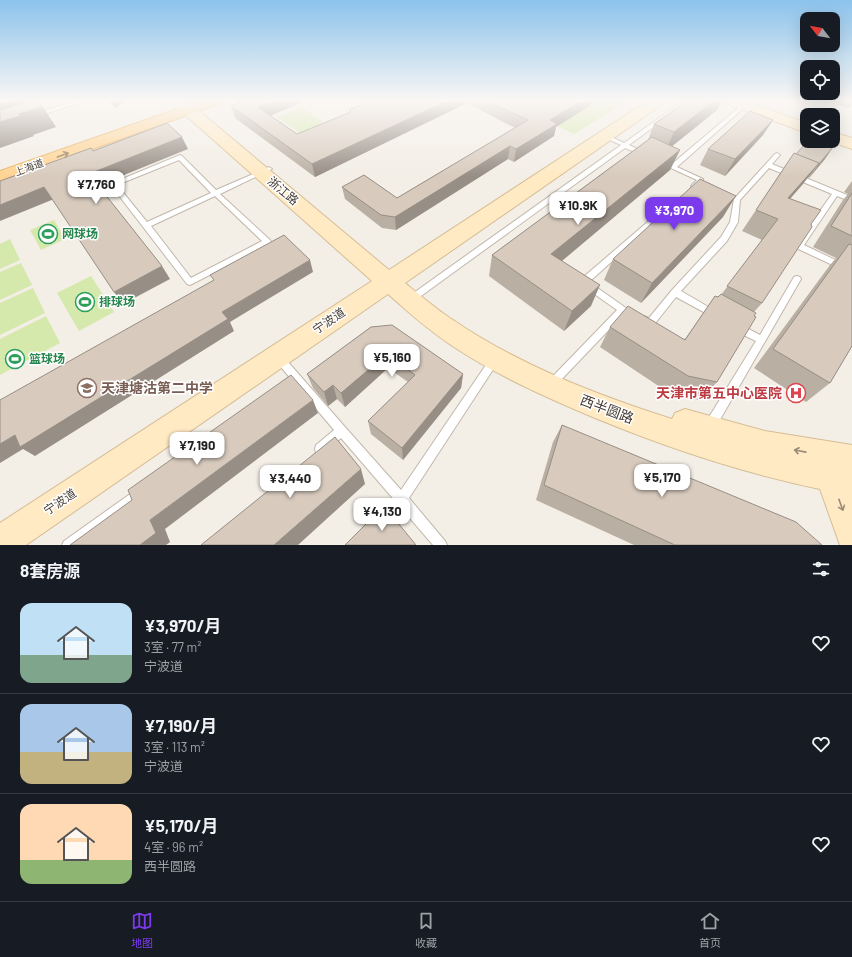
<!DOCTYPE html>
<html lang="zh">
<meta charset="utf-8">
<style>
body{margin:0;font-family:Barlow,"Noto Sans SC",sans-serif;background:#20242c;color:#f1f3f6;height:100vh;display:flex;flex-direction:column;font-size:15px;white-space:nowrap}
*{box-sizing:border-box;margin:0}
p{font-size:13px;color:#9ea1a6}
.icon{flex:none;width:22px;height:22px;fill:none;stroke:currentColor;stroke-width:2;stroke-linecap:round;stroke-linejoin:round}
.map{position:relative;height:545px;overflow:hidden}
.drawer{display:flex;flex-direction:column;background:#171b24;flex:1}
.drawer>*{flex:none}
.needle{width:26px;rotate:301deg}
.tools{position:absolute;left:800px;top:12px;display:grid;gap:8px}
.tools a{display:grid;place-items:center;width:40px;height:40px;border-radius:8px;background:#171b24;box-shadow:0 4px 16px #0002;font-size:20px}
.price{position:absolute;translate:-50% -34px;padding:0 9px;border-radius:8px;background:#fff;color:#222;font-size:13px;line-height:26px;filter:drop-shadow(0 1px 2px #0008)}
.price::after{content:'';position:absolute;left:50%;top:24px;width:12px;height:9px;margin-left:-6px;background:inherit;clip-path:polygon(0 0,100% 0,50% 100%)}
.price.on{background:#7c3aed;color:#fff}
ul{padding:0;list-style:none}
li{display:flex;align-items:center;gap:12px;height:100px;padding:0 20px}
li+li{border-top:1px solid #363941}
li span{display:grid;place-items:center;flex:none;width:112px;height:80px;border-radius:12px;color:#555}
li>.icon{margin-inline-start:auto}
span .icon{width:48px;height:48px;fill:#fffc;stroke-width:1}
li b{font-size:17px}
h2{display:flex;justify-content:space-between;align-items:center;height:48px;padding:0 20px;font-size:17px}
.tabs{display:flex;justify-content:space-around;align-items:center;height:56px;border-top:1px solid #363941;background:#171b24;font-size:11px;color:#9ea1a6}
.tabs a{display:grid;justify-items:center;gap:2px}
.tabs .on{color:#7c3aed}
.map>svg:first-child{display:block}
.green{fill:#d5e9ad}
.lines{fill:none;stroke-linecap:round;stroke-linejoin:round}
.lane-casing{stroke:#c2b7ab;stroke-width:2}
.secondary-casing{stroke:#d5bd94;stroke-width:2}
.primary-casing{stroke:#e8b05f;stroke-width:2}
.lane{fill:#fff;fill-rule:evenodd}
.secondary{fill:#ffeac4;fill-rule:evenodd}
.primary{fill:#ffd493;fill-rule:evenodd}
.wall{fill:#baafa3}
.shaded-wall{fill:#978e85}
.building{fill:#d8cbbe;stroke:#978e85}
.oneway{stroke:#99815f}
.oneway2{stroke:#998b75}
.labels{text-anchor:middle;stroke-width:3;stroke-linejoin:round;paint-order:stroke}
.far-street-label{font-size:10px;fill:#463d35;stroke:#fff}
.street-label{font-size:12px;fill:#463d35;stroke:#fff}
.leisure-label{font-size:12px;font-weight:bold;fill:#27864d;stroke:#fff;text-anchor:start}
.near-education-label{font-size:14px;font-weight:bold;fill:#785e54;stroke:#fff;text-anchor:start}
.near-health-label{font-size:14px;font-weight:bold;fill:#be3a42;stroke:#fff;text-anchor:end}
.near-street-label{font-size:14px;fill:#463d35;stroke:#fff}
</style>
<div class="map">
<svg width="852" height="545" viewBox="0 0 852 545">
<rect width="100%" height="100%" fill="#f3eee6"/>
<g class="green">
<polygon points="502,100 629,100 574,134"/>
<polygon points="302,107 331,128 307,138 277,117"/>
<polygon points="54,220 65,239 41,250 30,230"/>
<polygon points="10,239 20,260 0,269 0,244"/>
<polygon points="21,263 32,285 0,300 0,272"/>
<polygon points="91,276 114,312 79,331 57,293"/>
<polygon points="33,288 45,313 0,335 0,303"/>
<polygon points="46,316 60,343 0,375 0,339"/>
</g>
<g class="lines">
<g class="lane-casing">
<g id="lane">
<polygon points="77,100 83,100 79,103 38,116 33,115"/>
<polygon points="683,101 688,102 629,145 646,153 646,155 642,155 625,148 421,296 415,296 414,294 415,292 621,145 603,137 603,135 607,135 624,143"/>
<polygon points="744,103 746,104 746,106 677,167 703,179 703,181 696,187 692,187 691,186 697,180 660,163 660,161 664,161 672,164"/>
<polygon points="777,153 780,155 772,164 852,197 852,202 837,196 804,245 852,268 852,274 796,248 795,246 832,194 769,168 740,200 738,222 727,241 681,291 717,312 718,314 717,316 714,317 711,316 676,297 653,326 650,327 641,323 640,320 641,317 644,316 649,318 672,290 721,237 730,222 734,199 775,154"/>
<path d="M180 155 182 156 216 190 267 168 269 167 272 169 220 194 270 240 271 242 270 244 190 285 187 284 110 184ZM179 160 211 193 147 222 117 185ZM215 196 262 241 191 278 151 226Z"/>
<polygon points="672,201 676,201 677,203 589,282 626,308 637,313 638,315 637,317 634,318 624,314 561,380 558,381 555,380 553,377 555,374 617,310 580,284 579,282 580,280"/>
<polygon points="797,276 800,277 801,279 714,430 710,431 706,430 705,426 706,422 756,341 735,331 734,328 735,325 738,324 741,325 760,335 794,277"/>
<polygon points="278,353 281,354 345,427 401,490 492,356 495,355 498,356 500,359 498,362 409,498 445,541 447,545 433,545 341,438 324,453 320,454 316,453 315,449 316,445 334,430 275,360 273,357 275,354"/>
<polygon points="140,487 144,489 146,493 144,497 78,545 62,545 64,541"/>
</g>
</g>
<g class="secondary-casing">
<g id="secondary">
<path d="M170 100H186L389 270 649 100H666L664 103 405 283C421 296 436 309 453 320 519 365 597 395 672 419L675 413 685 409 765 431 852 445V545H840L820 489C743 473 668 448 595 418 547 398 498 376 454 347 430 331 409 313 388 294L26 545H0V523L372 281 172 103Z"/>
<polygon points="722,100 742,100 807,123 807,133 724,103"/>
<polygon points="833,132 852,138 852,149 829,141 833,141"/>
</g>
</g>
<g class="primary-casing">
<polygon id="primary" points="203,100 223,100 221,103 0,182 0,171"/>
</g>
<use href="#lane" class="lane"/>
<use href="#secondary" class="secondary"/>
<use href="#primary" class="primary"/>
</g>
<g class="wall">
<polygon points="107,100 126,100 115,108"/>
<polygon points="234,100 308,100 270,116 297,134 349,113 349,110 372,100 593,100 591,105 556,127 554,136 514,162 508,159 396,230 382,228 345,199 342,187 397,198 515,128 467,103 315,177 235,118 231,106 236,104"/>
<polygon points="688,100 723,100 717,110 672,146 680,150 670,170 562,261 591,306 564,331 489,276 492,255 648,140 654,124"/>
<polygon points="821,100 852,100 852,105 849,108"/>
<polygon points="773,120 763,135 725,176 700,165 708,149"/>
<polygon points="833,147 825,159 809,178 808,177 790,199 811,224 762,303 754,312 717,382 700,400 672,395 600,347 610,327 685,339 715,296 718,297 721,295 762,240 742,231 794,153 796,154"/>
<polygon points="852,181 852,346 830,383 806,402 754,368 830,265 836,258 813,247 843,200 848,194 844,192"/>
<polygon points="723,217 641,303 604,280 613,259"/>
<polygon points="371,327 463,374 461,388 403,460 371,434 368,421 408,382 388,368 345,407 337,399 328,406 313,388 307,374"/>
<polygon points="562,425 822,545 634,545 536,500 553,442"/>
</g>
<g class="shaded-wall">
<polygon points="13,100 36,100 43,107 56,127 33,135 34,136 0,148 0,104"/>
<polygon points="110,100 126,100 115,108"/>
<polygon points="276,100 308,100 261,119 258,107"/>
<polygon points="449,100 467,100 467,103 315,177 312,164"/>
<polygon points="583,100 593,100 591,105 556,127 554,136 514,162 516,149 550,120"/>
<polygon points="715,100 723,100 717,110 665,152 674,132"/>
<polygon points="773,120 763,135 725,176 735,159"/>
<polygon points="182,137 188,149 97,186 89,174"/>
<polygon points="510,146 508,159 396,230 395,217"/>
<polygon points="833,147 825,159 809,178 818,165"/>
<polygon points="680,150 670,170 545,275 551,254"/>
<polygon points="819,163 803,184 772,219 788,198"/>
<polygon points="44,187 54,199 0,221 0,205"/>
<polygon points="736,196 723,217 641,303 652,283"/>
<polygon points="310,260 313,272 230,322 234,331 35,456 23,449 0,463 0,444 222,312"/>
<polygon points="162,266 170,279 123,304 114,292"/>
<polygon points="600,285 591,306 564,331 572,311"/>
<polygon points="387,354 388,368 345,407 341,393"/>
<polygon points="463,374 461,388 403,460 402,448"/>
<polygon points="333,385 337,399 328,406 324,392"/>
<polygon points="313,400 318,413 165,529 170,542 166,545 140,545 150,520"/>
<polygon points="361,469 365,484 298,545 274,545"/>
</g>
<g class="building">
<polygon points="0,100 13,100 0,104"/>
<polygon points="28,100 38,100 43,107 19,114 20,116 0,122 0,110 26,102"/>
<polygon points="236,100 276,100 258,107 297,134 351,112 349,110 372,100 449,100 312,164 231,106 240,102"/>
<polygon points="485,100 583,100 550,120 557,124 516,149 510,146 395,217 381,215 342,187 364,175 397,198 528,120"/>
<polygon points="688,100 715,100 674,132 654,124"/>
<polygon points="750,111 773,120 735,159 708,149"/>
<polygon points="167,123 182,137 89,174 162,266 114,292 44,187 0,205 0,181 91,148 93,151"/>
<polygon points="652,137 680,150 551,254 600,285 572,311 492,255"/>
<polygon points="808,141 817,141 833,147 818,165 817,165 819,163 796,154"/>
<polygon points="794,153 819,163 788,198 821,210 811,224 812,227 762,303 727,286 778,219 756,210"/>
<polygon points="700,179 736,196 652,283 613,259"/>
<polygon points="852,193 852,236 831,226"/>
<polygon points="284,235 310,260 222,312 228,319 20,447 15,435 0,444 0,400 214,280 210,275"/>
<polygon points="849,244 852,245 852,346 830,383 773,349"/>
<polygon points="721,294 756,313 754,316 756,317 717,382 688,376 610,327 628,306 685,340 715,296 718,297"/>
<polygon points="392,325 463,374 402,448 368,421 415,375 387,354 341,393 333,385 324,392 307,374 371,327"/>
<polygon points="291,375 313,400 150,520 156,533 140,545 70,545 132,500 128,490"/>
<polygon points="562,425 796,522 822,545 675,545 544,485"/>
<polygon points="335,437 361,469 274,545 201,545"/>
<polygon points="384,506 416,545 345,545"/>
</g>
<defs><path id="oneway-shaft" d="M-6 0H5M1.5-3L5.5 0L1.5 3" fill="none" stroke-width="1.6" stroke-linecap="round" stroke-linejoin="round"/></defs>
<use class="oneway" href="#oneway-shaft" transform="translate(63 155) rotate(-20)"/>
<g class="oneway2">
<use href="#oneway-shaft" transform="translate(800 451) rotate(-169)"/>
<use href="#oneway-shaft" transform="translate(841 505) rotate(70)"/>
</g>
<linearGradient id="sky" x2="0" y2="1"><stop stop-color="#8bc3ec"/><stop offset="0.57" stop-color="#faf7f4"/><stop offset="1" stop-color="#faf7f4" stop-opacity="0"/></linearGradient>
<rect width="852" height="176" fill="url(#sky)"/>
<defs>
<g id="stadium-ring" transform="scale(1)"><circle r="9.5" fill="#fff" stroke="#2e9e5b" stroke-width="1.5"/><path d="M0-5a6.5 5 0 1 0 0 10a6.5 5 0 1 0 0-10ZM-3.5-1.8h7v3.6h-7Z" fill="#2e9e5b"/></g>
<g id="school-ring" transform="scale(1)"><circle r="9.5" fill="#fff" stroke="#8d6e63" stroke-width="1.5"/><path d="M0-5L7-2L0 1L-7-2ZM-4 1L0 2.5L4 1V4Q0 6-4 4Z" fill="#8d6e63"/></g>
<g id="hospital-ring" transform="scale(1)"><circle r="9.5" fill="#fff" stroke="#e0444e" stroke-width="1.5"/><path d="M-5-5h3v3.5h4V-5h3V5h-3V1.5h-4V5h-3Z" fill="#e0444e"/></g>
</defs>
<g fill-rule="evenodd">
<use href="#stadium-ring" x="48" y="234"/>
<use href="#stadium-ring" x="85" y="302"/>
<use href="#stadium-ring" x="15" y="359"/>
<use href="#school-ring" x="87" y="388"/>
<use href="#hospital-ring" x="796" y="393"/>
</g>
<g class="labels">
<g class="far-street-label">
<text transform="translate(29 167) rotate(-20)" y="4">上海道</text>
</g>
<g class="street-label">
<text transform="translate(283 191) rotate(40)" y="4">浙江路</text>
<text transform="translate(329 321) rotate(-34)" y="4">宁波道</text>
<text transform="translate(60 502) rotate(-34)" y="4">宁波道</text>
</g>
<g class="leisure-label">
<text x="62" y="238">网球场</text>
<text x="99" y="306">排球场</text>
<text x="29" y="363">篮球场</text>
</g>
<g class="near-education-label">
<text x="101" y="393">天津塘沽第二中学</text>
</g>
<g class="near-health-label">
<text x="782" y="398">天津市第五中心医院</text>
</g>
<g class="near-street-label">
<text transform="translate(607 409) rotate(21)" y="5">西半圆路</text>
</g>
</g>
</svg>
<div class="tools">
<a><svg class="needle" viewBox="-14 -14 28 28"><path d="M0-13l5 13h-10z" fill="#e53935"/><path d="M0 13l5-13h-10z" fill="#9ea1a6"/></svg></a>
<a><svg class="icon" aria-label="locate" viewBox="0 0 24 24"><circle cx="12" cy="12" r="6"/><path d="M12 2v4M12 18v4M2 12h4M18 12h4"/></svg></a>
<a><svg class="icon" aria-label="layers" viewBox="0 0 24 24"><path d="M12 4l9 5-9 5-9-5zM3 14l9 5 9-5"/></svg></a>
</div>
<b class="price" style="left:96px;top:205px">¥7,760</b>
<b class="price" style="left:578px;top:226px">¥10.9K</b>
<b class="price on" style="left:674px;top:231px">¥3,970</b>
<b class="price" style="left:392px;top:378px">¥5,160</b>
<b class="price" style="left:197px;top:466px">¥7,190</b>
<b class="price" style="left:662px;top:498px">¥5,170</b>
<b class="price" style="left:290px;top:499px">¥3,440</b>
<b class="price" style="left:382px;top:532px">¥4,130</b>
</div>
<section class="drawer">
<h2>8套房源<svg class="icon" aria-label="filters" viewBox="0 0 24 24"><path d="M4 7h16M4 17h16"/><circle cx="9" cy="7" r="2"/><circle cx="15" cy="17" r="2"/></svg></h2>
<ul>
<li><span style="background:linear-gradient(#bfe0f5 65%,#7fa58c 0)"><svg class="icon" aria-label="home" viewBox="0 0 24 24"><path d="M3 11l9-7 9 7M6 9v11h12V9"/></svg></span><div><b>¥3,970/月</b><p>3室 · 77 m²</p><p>宁波道</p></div><svg class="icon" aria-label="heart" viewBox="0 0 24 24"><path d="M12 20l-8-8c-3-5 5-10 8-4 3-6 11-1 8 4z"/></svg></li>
<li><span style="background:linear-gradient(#a9c7e8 60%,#c2b280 0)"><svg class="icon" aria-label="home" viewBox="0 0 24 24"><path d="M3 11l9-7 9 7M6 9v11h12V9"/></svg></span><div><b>¥7,190/月</b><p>3室 · 113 m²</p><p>宁波道</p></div><svg class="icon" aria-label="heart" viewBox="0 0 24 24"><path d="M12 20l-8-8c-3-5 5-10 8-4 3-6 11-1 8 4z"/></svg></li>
<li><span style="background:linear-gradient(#ffd9b3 70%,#8fb573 0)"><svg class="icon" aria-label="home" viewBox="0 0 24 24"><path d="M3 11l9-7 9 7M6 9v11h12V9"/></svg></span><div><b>¥5,170/月</b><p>4室 · 96 m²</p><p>西半圆路</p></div><svg class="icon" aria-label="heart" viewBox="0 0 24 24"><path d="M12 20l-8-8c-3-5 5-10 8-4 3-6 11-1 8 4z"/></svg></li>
</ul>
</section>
<nav class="tabs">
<a class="on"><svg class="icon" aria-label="map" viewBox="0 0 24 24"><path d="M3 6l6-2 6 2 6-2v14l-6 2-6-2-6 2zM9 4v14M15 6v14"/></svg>地图</a>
<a><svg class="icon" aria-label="saved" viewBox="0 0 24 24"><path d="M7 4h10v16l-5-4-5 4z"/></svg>收藏</a>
<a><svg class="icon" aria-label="home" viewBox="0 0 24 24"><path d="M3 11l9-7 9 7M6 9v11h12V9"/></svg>首页</a>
</nav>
